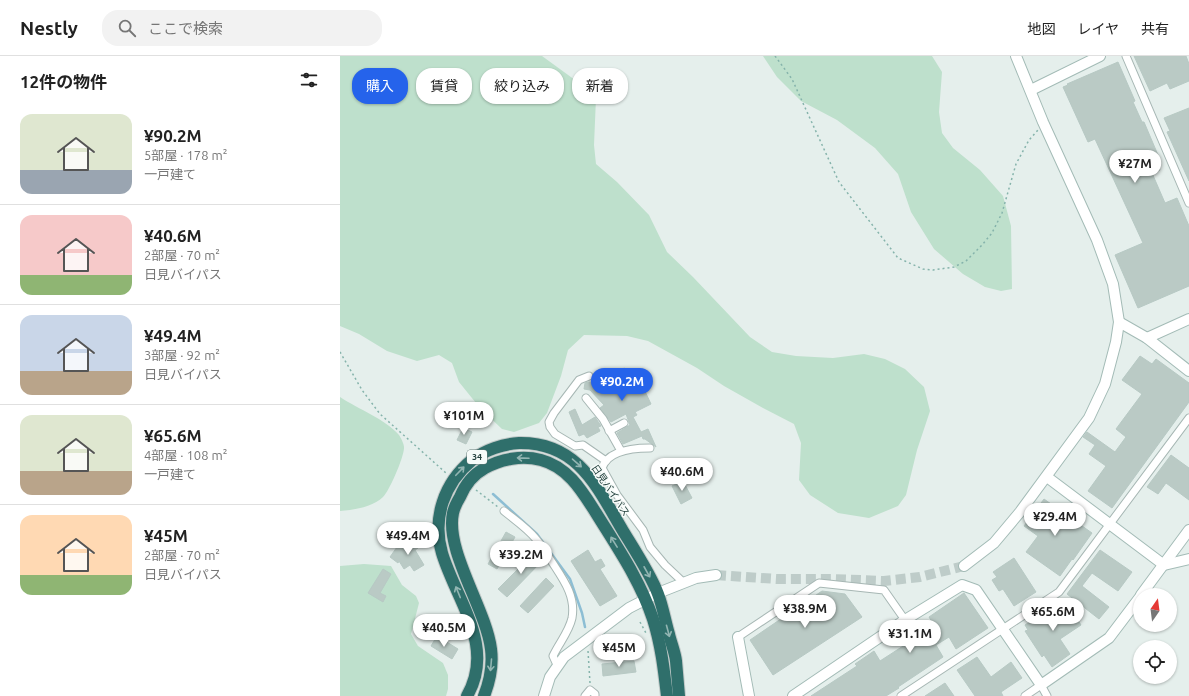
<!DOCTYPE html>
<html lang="ja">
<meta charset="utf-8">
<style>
body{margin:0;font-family:Ubuntu,"Noto Sans JP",sans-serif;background:#f2f2f2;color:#222;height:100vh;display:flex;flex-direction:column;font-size:15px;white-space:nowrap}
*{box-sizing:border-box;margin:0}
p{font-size:13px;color:#767676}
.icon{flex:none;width:22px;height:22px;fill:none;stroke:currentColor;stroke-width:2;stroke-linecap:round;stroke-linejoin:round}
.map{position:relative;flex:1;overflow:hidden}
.sheet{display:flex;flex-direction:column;background:#fff;width:340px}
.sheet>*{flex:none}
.top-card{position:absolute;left:12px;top:12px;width:380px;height:36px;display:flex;gap:8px}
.needle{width:26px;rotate:14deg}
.controls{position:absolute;left:793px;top:532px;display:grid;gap:8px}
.controls a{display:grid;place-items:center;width:44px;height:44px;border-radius:50%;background:#fff;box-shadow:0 1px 3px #0004;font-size:20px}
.price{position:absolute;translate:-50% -34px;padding:0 9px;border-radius:14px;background:#fff;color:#222;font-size:13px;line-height:26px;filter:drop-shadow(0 1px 2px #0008)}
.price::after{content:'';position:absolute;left:50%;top:24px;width:12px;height:9px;margin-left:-6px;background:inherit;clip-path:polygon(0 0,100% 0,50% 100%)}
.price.current{background:#2563eb;color:#fff}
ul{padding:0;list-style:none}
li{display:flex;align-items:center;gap:12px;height:100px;padding:0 20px}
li+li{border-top:1px solid #e0e0e0}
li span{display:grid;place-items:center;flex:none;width:112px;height:80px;border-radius:12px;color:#555}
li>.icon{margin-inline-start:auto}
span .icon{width:48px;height:48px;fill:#fffc;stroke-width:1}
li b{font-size:17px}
h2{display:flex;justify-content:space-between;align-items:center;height:48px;padding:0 20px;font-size:17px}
.tag{padding:0 14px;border-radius:16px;background:#fff;box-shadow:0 1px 3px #0004;font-size:14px;line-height:36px}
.tag.current{background:#2563eb;color:#fff}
header{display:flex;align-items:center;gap:24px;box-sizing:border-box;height:56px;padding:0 20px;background:#fff;border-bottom:1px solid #e0e0e0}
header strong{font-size:19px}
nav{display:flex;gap:22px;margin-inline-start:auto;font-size:14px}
.search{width:280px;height:36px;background:#f2f2f2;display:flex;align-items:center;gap:10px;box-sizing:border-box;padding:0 14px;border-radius:16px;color:#767676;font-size:15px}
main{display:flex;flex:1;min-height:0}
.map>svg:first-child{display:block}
.green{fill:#bee0cc}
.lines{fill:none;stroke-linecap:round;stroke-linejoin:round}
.stream{stroke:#8dbed4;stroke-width:2.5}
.building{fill:#bacac5;stroke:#b7c9c4}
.secondary-tunnel{stroke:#beccc9;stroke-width:10;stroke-dasharray:10 5;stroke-linecap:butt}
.street-casing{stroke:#a7b7b4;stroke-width:9}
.secondary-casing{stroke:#a3bbb6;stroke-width:12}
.highway-casing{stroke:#c2cac9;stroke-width:14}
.path{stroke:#85b3ab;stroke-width:1.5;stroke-dasharray:2 3;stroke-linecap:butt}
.street{stroke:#fff;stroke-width:7}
.secondary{stroke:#fff;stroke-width:10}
.highway{stroke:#2f6f6b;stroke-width:12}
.oneway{stroke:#92b5b2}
.labels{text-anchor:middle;stroke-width:3;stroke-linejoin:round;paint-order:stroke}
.shield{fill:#f6fbf9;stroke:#637976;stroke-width:1}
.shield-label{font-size:9px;font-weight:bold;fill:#24413e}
.street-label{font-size:10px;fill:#24413e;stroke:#f6fbf9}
</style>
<header>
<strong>Nestly</strong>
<div class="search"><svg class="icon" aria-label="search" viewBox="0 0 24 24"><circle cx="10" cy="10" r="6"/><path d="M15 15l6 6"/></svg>ここで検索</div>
<nav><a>地図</a><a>レイヤ</a><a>共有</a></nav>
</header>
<main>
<section class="sheet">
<h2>12件の物件<svg class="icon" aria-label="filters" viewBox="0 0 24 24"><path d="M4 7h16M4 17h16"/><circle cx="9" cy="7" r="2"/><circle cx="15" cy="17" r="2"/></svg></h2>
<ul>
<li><span style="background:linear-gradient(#dfe7d0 70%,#9aa5b1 0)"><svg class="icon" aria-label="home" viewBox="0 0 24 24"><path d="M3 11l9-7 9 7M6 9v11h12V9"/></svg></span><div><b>¥90.2M</b><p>5部屋 · 178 m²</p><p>一戸建て</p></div></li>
<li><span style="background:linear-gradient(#f6c9c9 75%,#8fb573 0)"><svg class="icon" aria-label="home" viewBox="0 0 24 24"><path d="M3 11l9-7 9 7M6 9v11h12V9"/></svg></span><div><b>¥40.6M</b><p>2部屋 · 70 m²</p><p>日見バイパス</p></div></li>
<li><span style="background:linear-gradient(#c9d6e8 70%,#b9a48a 0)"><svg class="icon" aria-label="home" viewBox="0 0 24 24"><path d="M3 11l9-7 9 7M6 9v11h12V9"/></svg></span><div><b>¥49.4M</b><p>3部屋 · 92 m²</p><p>日見バイパス</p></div></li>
<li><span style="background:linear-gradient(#dfe7d0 70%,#b9a48a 0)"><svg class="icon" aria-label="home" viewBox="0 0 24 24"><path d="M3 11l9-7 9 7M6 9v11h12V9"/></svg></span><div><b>¥65.6M</b><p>4部屋 · 108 m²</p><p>一戸建て</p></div></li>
<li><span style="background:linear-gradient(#ffd9b3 75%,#8fb573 0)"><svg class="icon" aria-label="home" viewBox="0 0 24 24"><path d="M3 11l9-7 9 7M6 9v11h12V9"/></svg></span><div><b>¥45M</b><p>2部屋 · 70 m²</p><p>日見バイパス</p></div></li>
</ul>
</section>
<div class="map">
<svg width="849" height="640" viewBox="0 0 849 640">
<rect width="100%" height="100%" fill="#e5efec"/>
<g class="green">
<polygon points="0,0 202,0 246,32 256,42 254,89 256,108 277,126 309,159 327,196 353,221 410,281 432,296 456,300 493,302 524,298 545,303 565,313 584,331 590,355 577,394 566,439 558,450 529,462 498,457 470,439 459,424 461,387 454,368 423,352 384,330 357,312 308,285 287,280 244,279 228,294 221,320 207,357 199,367 174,376 162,373 140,352 119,326 112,307 99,299 77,305 47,295 19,278 0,270"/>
<polygon points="423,0 592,0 602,16 599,56 602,77 613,92 640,114 663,140 671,170 672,233 661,235 645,231 623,218 594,193 571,156 558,118 535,92 497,64 461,45 437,21"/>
<path d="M0 341C18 353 45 363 59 379 61 382 64 388 64 391 65 399 49 436 43 441 33 451 14 454 0 455Z"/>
<polygon points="24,508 51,510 62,529 76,540 79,547 71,578 78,590 103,607 108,619 108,633 106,640 0,640 0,510"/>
</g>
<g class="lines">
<polyline class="stream" points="153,438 197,478 230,523 242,557 245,571"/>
</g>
<g class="building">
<polygon points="794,0 846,0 849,8 849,25 830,33 827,27 810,35"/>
<polygon points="778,6 795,45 793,46 802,66 804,66 818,99 814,101 820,114 812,117 825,147 837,142 849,170 849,230 798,252 775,199 803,187 755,83 748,86 723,31 728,29 727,28"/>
<polygon points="849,52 849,125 827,76 830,75 824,62"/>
<polygon points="800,300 812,308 816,303 849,327 849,346 772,452 748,435 766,410 749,398 755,389 743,381 747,376 775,396 786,381 776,373 802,338 782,324"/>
<polygon points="284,312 292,317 301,327 311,348 295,356 297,359 293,361 301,376 308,373 316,391 305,383 303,383 302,380 283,388 277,377 290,369 286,358 271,366 260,352 264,349 250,334 244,333 245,327 248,326 253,326 265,318 266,320 268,318 271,323"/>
<polygon points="235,353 242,369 255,361 261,370 258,371 260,375 247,382 244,378 239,380 229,356"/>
<polygon points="123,372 132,376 126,388 117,384"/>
<polygon points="831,399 849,412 849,444 826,427 818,438 807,431"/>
<polygon points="343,425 352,442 341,448 332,430"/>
<polygon points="704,443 752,477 733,504 732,503 720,520 686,496 698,480 684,470"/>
<polygon points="166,476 175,481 157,513 148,508"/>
<polygon points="74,484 78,492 75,494 84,509 74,515 70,509 64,513 59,505 58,507 50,501 57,491 65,486 67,489"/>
<polygon points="248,494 255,506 261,503 265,510 260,513 277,540 260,550 231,505"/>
<polygon points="760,494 792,516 778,535 752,517 742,530 769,551 759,563 727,538"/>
<polygon points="195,496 203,504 167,541 158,533"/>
<polygon points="674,502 696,536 674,550 663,533 659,535 652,524 657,521 653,516"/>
<polygon points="43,513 51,518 40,537 46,540 43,546 28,537"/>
<polygon points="206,522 214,530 188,557 180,550"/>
<polygon points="482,535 505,538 522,561 433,619 410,584"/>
<polygon points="624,537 648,572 616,593 609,581 596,589 603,601 558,631 559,632 546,640 471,640 517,610 515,608 534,595 540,605 591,572 594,569 589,561"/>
<polygon points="724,543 741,569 720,583 730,598 712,611 704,599 702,601 685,575 688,574 685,569"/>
<polygon points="97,580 118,593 112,603 91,590"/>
<polygon points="637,601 651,621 671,606 682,622 661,636 663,640 635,640 617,614"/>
<polygon points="294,605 296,616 263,620 262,608"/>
<polygon points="605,627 614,640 585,640"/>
</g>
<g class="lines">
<polyline class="secondary-tunnel" points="376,519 437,523 492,523 544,525 580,521 624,510"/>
<g class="street-casing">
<g id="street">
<polyline points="786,0 849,147"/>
<polyline points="249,320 239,324 214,357 209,366 210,371 215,378 235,390 243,389 266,405"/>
<polyline points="246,342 263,363 281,395"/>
<polyline points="269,375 284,367"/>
<path d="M310 392C294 392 268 394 262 412L277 439 303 474 310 491 325 509 344 527"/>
<path d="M164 455C175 464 187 472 196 483 202 490 207 498 212 506 223 523 236 540 232 562 229 576 219 587 213 600L218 611"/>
<polyline points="398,581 479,527 544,534 565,564"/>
<polyline points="245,640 250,634 255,638 255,640"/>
<polyline points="561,640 719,536 849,362"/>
<polyline points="685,640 701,629 707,640"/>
</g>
</g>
<g class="secondary-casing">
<g id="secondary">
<polyline points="691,34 760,0"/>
<polyline points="779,266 807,282 849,315"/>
<polyline points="807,282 849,263"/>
<polyline points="707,421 824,509 849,503"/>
<polyline points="624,510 654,487 680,456 749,362 765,328 776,286 779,266 773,228 757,184 703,66 676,0"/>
<polyline points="801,539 849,474"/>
<polyline points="398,581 409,640"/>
<polyline points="204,640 210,621 224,601 289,552 318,537 356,522 376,519"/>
<polyline points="453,640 565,564 622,529 636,534 701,629 769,582 800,541"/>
</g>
</g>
<g class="highway-casing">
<g id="highway">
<path d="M127 640C156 590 116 544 102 497 92 462 104 427 132 404 145 394 163 388 179 387 238 386 257 431 283 475 294 493 311 519 318 538 323 551 325 565 329 578 331 587 335 596 336 605 337 617 338 629 339 640"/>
<path d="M144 640C150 625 153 609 151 593 146 553 105 495 113 457 114 452 117 446 120 441 125 429 134 418 145 412 161 403 182 399 201 404 228 411 242 435 256 457 277 491 300 524 313 563 321 588 324 614 327 640"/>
</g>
</g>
<g class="path">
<polyline points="435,0 452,23 499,126 558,202 583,213 593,214 614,211 626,205 642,189 652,177 662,157 676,108 689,84 698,74"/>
<polyline points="0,296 22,334 40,358 106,417"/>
<polyline points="136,434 158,451"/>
<polyline points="300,566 306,577"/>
<polyline points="248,595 250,627"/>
</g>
<use href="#street" class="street"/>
<use href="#secondary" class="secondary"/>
<use href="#highway" class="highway"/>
</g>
<defs><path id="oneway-shaft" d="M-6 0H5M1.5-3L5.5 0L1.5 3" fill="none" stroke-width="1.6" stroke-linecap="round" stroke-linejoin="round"/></defs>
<g class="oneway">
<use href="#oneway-shaft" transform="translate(183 402) rotate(-178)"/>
<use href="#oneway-shaft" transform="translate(237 407) rotate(41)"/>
<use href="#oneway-shaft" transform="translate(120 415) rotate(-46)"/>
<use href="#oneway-shaft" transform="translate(274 486) rotate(-122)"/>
<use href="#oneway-shaft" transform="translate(307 516) rotate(61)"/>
<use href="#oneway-shaft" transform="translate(118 536) rotate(-112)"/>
<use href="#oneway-shaft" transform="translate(328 575) rotate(75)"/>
<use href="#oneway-shaft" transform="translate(151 609) rotate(95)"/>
</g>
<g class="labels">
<rect class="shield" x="127" y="394" width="20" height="14" rx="3"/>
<g class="shield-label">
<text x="137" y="404">34</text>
</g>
<g class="street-label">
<text transform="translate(271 434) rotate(56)" y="4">日見バイパス</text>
</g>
</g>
</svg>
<div class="controls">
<a><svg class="needle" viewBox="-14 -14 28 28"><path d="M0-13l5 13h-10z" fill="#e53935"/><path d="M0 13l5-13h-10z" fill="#767676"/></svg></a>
<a><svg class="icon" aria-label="locate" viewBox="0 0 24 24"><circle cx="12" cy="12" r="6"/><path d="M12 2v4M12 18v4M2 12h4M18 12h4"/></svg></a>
</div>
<b class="price" style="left:795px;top:128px">¥27M</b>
<b class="price current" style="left:282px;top:346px">¥90.2M</b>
<b class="price" style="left:124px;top:380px">¥101M</b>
<b class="price" style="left:342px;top:436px">¥40.6M</b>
<b class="price" style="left:715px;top:481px">¥29.4M</b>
<b class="price" style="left:68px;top:500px">¥49.4M</b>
<b class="price" style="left:181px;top:519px">¥39.2M</b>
<b class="price" style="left:465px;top:573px">¥38.9M</b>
<b class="price" style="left:713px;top:576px">¥65.6M</b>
<b class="price" style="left:104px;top:592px">¥40.5M</b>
<b class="price" style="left:570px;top:598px">¥31.1M</b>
<b class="price" style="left:279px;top:612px">¥45M</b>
<div class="top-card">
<a class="tag current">購入</a>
<a class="tag">賃貸</a>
<a class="tag">絞り込み</a>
<a class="tag">新着</a>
</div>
</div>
</main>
